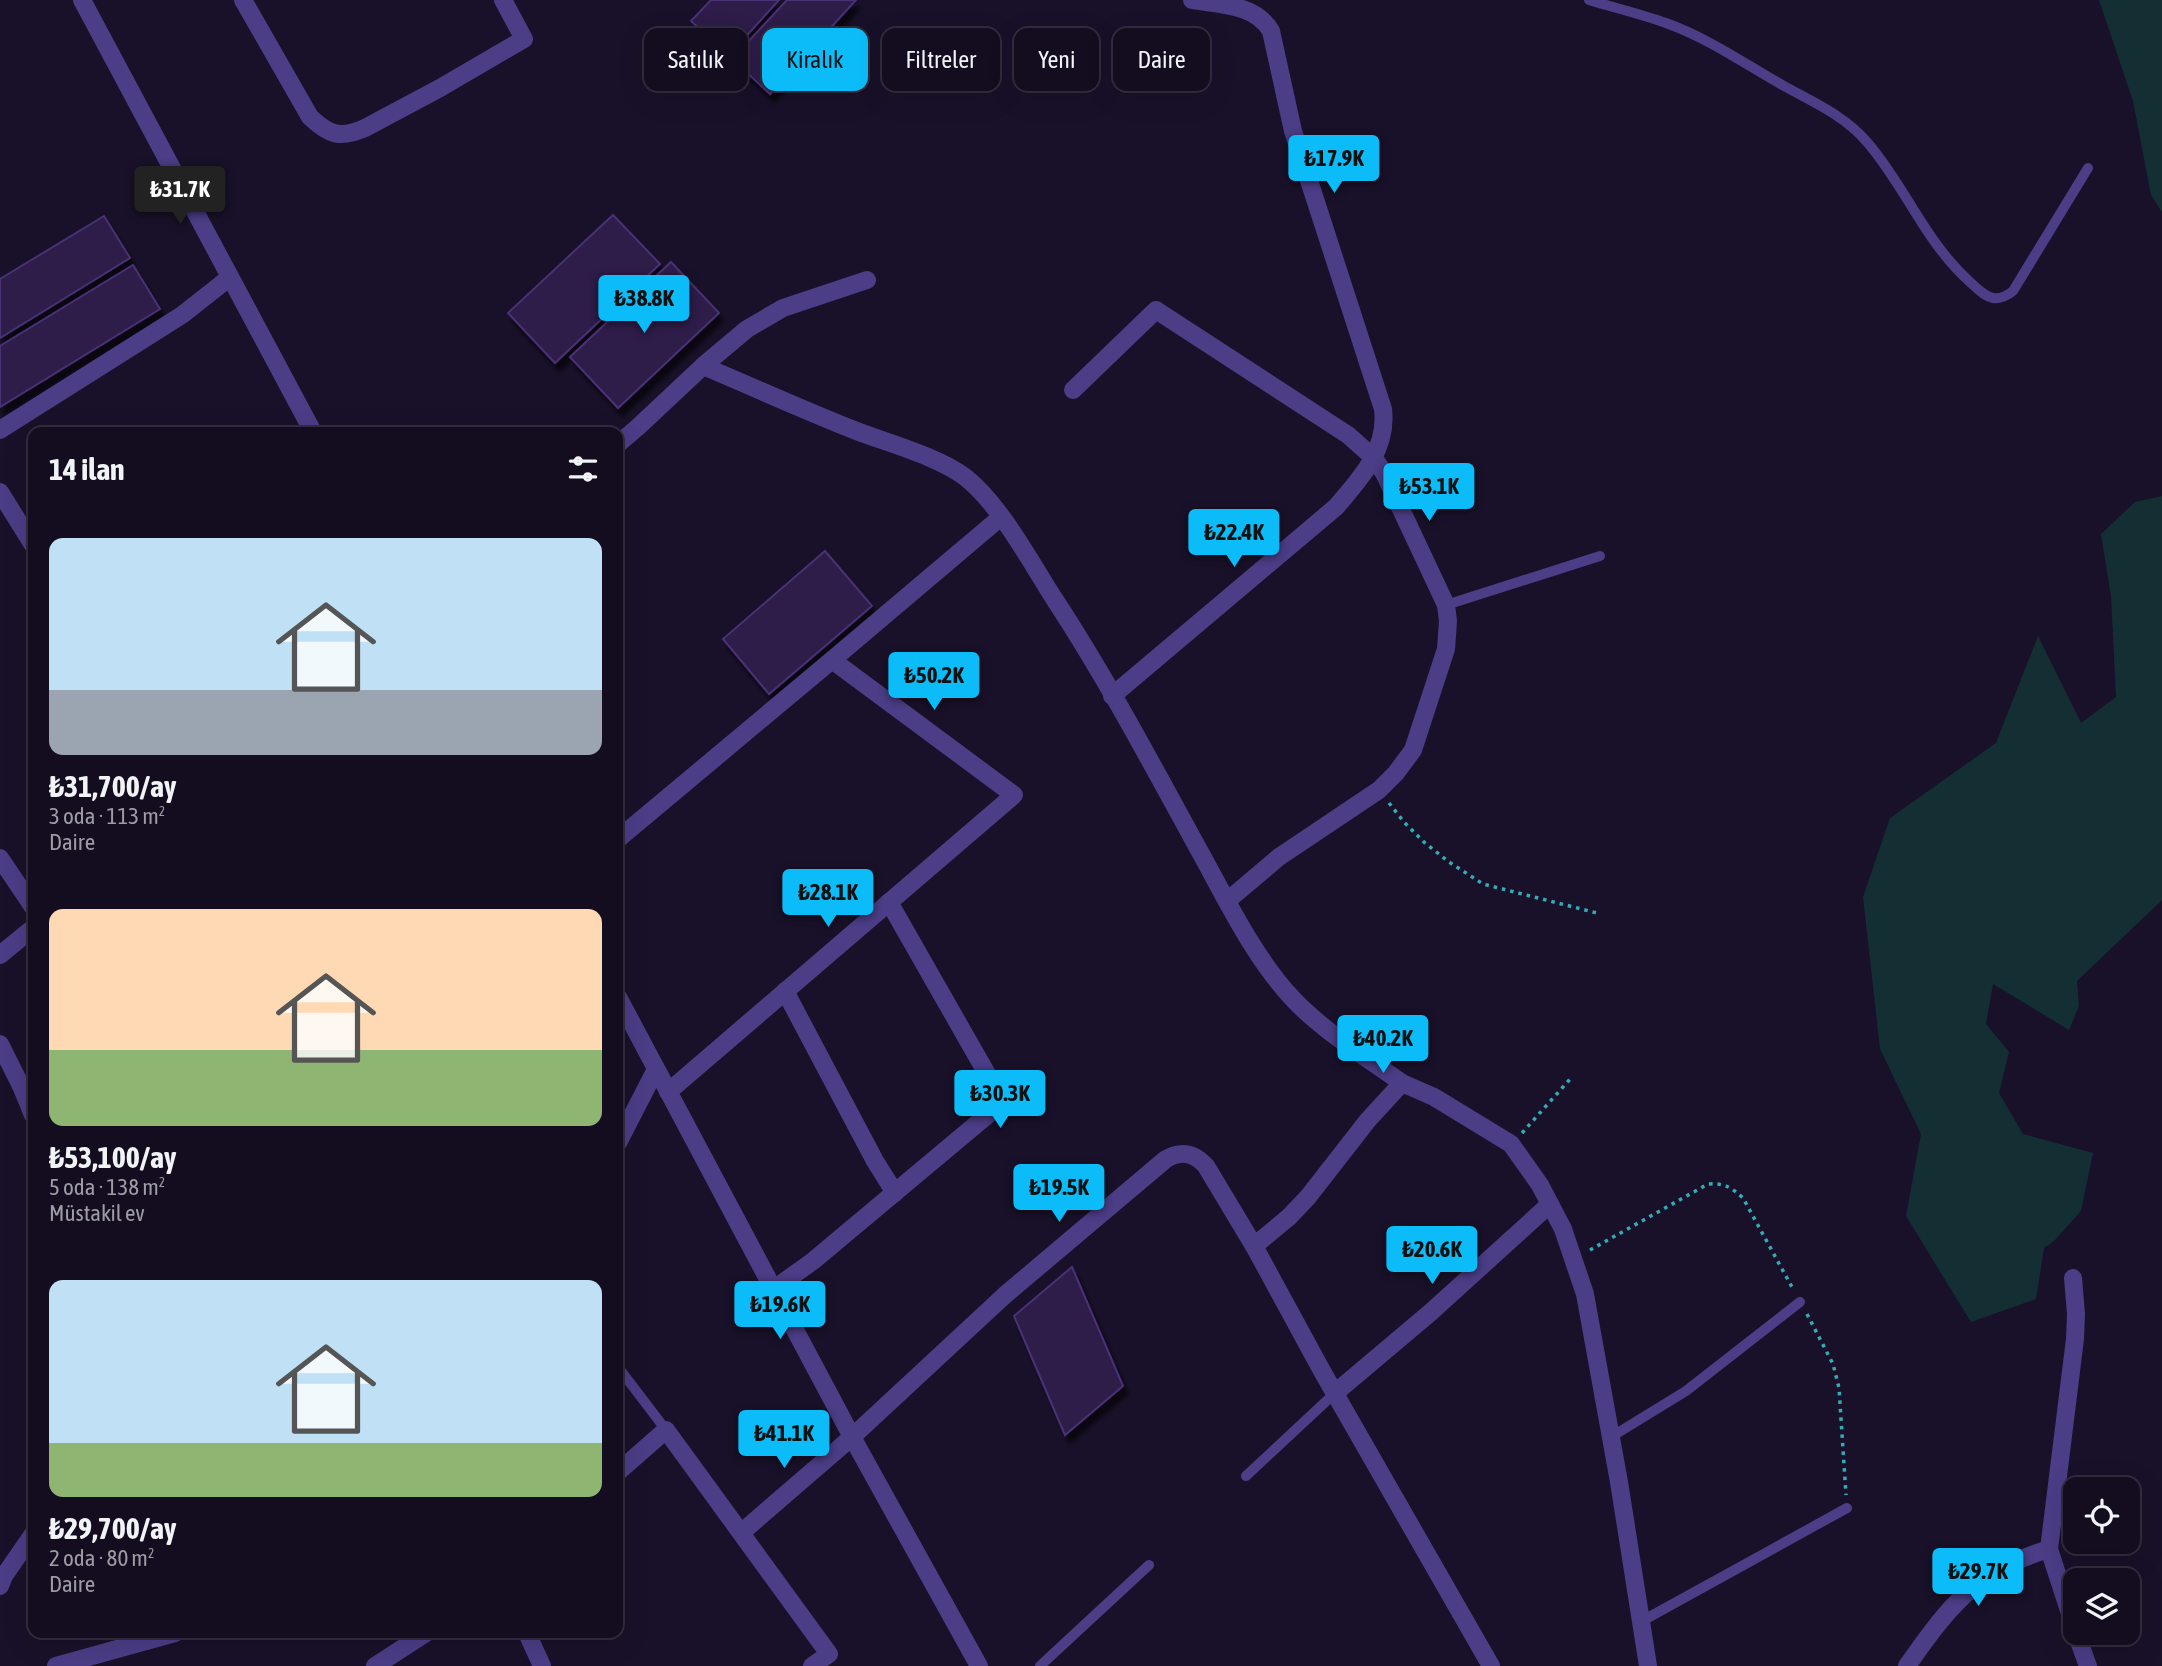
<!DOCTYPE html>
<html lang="tr">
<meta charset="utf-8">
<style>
body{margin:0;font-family:"Asap Condensed",sans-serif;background:#201b2c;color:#f1f3f6;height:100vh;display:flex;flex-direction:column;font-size:26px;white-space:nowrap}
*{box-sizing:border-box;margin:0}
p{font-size:23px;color:#9d9ca4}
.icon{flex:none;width:38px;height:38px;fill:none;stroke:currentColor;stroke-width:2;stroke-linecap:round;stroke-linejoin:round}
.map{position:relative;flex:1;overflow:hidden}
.sheet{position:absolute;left:28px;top:427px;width:595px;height:1211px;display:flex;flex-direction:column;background:#130d1f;border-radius:14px;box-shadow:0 7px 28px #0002,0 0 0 2px #322d3d}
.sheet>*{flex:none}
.hud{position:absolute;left:644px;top:28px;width:665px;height:63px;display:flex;gap:14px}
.tools{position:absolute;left:2063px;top:1477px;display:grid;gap:14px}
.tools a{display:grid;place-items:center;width:77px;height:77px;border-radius:14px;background:#130d1f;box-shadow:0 7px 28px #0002,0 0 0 2px #322d3d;font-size:35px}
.price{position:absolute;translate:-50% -60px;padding:0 16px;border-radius:7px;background:#0bbcf9;color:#111;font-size:23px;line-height:46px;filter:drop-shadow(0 2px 4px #0008)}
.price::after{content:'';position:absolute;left:50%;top:42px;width:21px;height:16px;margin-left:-10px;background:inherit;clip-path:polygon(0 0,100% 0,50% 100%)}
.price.current{background:#222;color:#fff}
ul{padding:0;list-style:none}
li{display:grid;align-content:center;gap:14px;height:371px;padding:0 21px}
li span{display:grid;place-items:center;height:217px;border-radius:14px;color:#555}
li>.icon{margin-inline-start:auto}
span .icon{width:126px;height:126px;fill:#fffc;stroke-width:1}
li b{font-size:30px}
h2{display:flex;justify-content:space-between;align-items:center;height:84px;padding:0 21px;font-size:30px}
.tag{padding:0 24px;border-radius:14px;background:#130d1f;box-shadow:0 7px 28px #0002,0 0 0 2px #322d3d;font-size:24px;line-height:63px}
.tag.current{background:#0bbcf9;color:#111}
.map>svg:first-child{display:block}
.green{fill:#142f33}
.building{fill:#2d1d49;stroke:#483075;stroke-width:2;filter:url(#shadow)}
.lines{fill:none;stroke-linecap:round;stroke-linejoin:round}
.path{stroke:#33acb8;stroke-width:3.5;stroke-dasharray:3.5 5;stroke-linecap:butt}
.service{stroke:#4b3d86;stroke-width:10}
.minor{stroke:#4b3d86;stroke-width:18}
</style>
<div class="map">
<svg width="2162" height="1666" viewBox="0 0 2162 1666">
<defs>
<filter id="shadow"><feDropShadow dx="4.5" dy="8" stdDeviation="2" flood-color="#0009"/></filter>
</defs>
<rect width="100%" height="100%" fill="#191129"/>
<g class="green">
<polygon points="2099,0 2162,0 2162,212 2151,195 2133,101"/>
<polygon points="2162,496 2162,900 2077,981 2079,1006 2069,1030 1993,984 1986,1024 2009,1052 1999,1093 2023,1134 2093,1153 2081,1211 2055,1240 2044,1248 2036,1299 1971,1322 1906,1216 1921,1134 1880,1049 1863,897 1890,818 1996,743 2038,636 2081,723 2116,697 2111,596 2101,534 2135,502"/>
</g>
<g class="building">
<polygon points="711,0 779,0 728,56 691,21"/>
<polygon points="787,0 856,0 770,94 732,59"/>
<polygon points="613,215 660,264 555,363 508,313"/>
<polygon points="104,216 130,258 0,338 0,279"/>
<polygon points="671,262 719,313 618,408 570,357"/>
<polygon points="133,265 160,309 0,407 0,346"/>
<polygon points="825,551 872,606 769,694 723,639"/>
<polygon points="1072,1267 1123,1386 1065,1435 1014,1316"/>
</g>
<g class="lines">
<g class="path">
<polyline points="1389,803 1404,822 1425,843 1449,862 1483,884 1597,913"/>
<polyline points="1522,1133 1571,1078"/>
<path d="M1590 1250 1708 1184C1724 1183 1731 1187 1743 1198L1793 1289"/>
<polyline points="1807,1314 1833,1364 1839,1388 1846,1495"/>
</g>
<g class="service">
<path d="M1589 0C1615 8 1641 14 1666 23 1708 38 1745 64 1784 86 1813 102 1845 116 1867 142 1906 187 1924 241 1971 283 1978 289 1984 296 1993 298 2001 299 2007 296 2013 291L2088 168"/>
<polyline points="1446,605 1600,556"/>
<polyline points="618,1367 666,1430"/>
<polyline points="1611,1437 1686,1391 1800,1302"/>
<polyline points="1246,1476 1335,1393"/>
<polyline points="1642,1621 1847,1508"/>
<polyline points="1040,1666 1149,1565"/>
</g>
<g class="minor">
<polyline points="82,0 313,432"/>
<path d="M243 0 310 117C329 135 340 139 365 128L440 88 524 39 503 0"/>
<polyline points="703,366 747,329 783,308 867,280"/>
<polyline points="1073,390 1156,310 1348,435 1374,458 1384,473 1446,605 1448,621 1446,649 1413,750 1396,773 1379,790 1279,857 1227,901"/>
<polyline points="0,430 182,315 229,278"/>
<path d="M618 444 638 427 703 366C753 387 803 410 854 430 887 443 937 456 965 477 1000 504 1031 563 1055 600 1110 684 1157 774 1205 861 1230 907 1257 961 1293 999 1323 1031 1366 1057 1402 1083"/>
<polyline points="0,492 33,545"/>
<path d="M1112 696 1336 507C1361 478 1388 449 1383 409L1293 131 1271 31C1255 4 1221 5 1192 0"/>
<polyline points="618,839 832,660 1001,517"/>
<polyline points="0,858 33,907"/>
<polyline points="0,955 33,928"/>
<polyline points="785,991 875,1161 895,1193"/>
<polyline points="618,997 852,1437 979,1666"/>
<polyline points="0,1044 22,1088 33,1115"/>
<polyline points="668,1092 1014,795 832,660"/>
<polyline points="618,1143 656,1069"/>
<polyline points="2073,1278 2076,1314 2075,1339 2049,1549 2076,1632"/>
<polyline points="774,1289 813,1261 1003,1102 889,902"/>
<polyline points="1335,1393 1431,1312 1550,1204"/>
<polyline points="618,1472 666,1430 829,1654 812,1666"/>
<path d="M742 1532 852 1437 1005 1295 1166 1159C1182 1150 1194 1153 1206 1166L1254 1246"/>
<polyline points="0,1586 4,1576 33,1534"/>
<polyline points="527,1633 542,1666"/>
<polyline points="2076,1633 2088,1666"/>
<polyline points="56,1666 175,1633"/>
<polyline points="375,1666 426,1633"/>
<polyline points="1491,1666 1322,1371 1254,1246 1289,1217 1308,1197 1368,1120 1402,1083 1434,1097 1511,1144 1540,1185 1563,1229 1585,1294 1619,1482 1648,1666"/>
<path d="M1907 1666C1949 1606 1976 1571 2049 1549"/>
</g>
</g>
</svg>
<div class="tools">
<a><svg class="icon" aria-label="locate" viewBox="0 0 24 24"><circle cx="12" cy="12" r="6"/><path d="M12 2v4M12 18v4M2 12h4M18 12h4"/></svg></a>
<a><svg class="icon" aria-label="layers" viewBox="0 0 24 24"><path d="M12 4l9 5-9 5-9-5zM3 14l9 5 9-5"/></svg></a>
</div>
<b class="price" style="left:1334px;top:195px">₺17.9K</b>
<b class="price current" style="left:180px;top:226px">₺31.7K</b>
<b class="price" style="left:644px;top:335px">₺38.8K</b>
<b class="price" style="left:1429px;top:523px">₺53.1K</b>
<b class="price" style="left:1234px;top:569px">₺22.4K</b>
<b class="price" style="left:934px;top:712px">₺50.2K</b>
<b class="price" style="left:828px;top:929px">₺28.1K</b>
<b class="price" style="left:1383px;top:1075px">₺40.2K</b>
<b class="price" style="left:1000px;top:1130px">₺30.3K</b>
<b class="price" style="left:1059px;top:1224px">₺19.5K</b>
<b class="price" style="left:1432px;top:1286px">₺20.6K</b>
<b class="price" style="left:780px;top:1341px">₺19.6K</b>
<b class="price" style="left:784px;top:1470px">₺41.1K</b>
<b class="price" style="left:1978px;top:1608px">₺29.7K</b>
<div class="hud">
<a class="tag">Satılık</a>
<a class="tag current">Kiralık</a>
<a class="tag">Filtreler</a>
<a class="tag">Yeni</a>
<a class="tag">Daire</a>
</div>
<section class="sheet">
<h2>14 ilan<svg class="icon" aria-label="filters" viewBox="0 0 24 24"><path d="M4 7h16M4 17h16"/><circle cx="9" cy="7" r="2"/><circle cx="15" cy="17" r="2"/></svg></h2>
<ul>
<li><span style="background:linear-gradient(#bfe0f5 70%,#9aa5b1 0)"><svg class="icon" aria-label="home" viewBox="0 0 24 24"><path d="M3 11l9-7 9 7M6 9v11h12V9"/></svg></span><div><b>₺31,700/ay</b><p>3 oda · 113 m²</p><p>Daire</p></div></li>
<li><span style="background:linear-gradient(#ffd9b3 65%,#8fb573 0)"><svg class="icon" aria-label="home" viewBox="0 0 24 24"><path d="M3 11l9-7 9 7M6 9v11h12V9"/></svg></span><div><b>₺53,100/ay</b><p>5 oda · 138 m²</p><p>Müstakil ev</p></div></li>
<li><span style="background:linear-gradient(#bfe0f5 75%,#8fb573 0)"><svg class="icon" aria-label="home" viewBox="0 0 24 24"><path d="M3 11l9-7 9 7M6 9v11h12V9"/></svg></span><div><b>₺29,700/ay</b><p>2 oda · 80 m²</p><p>Daire</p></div></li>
</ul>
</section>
</div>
